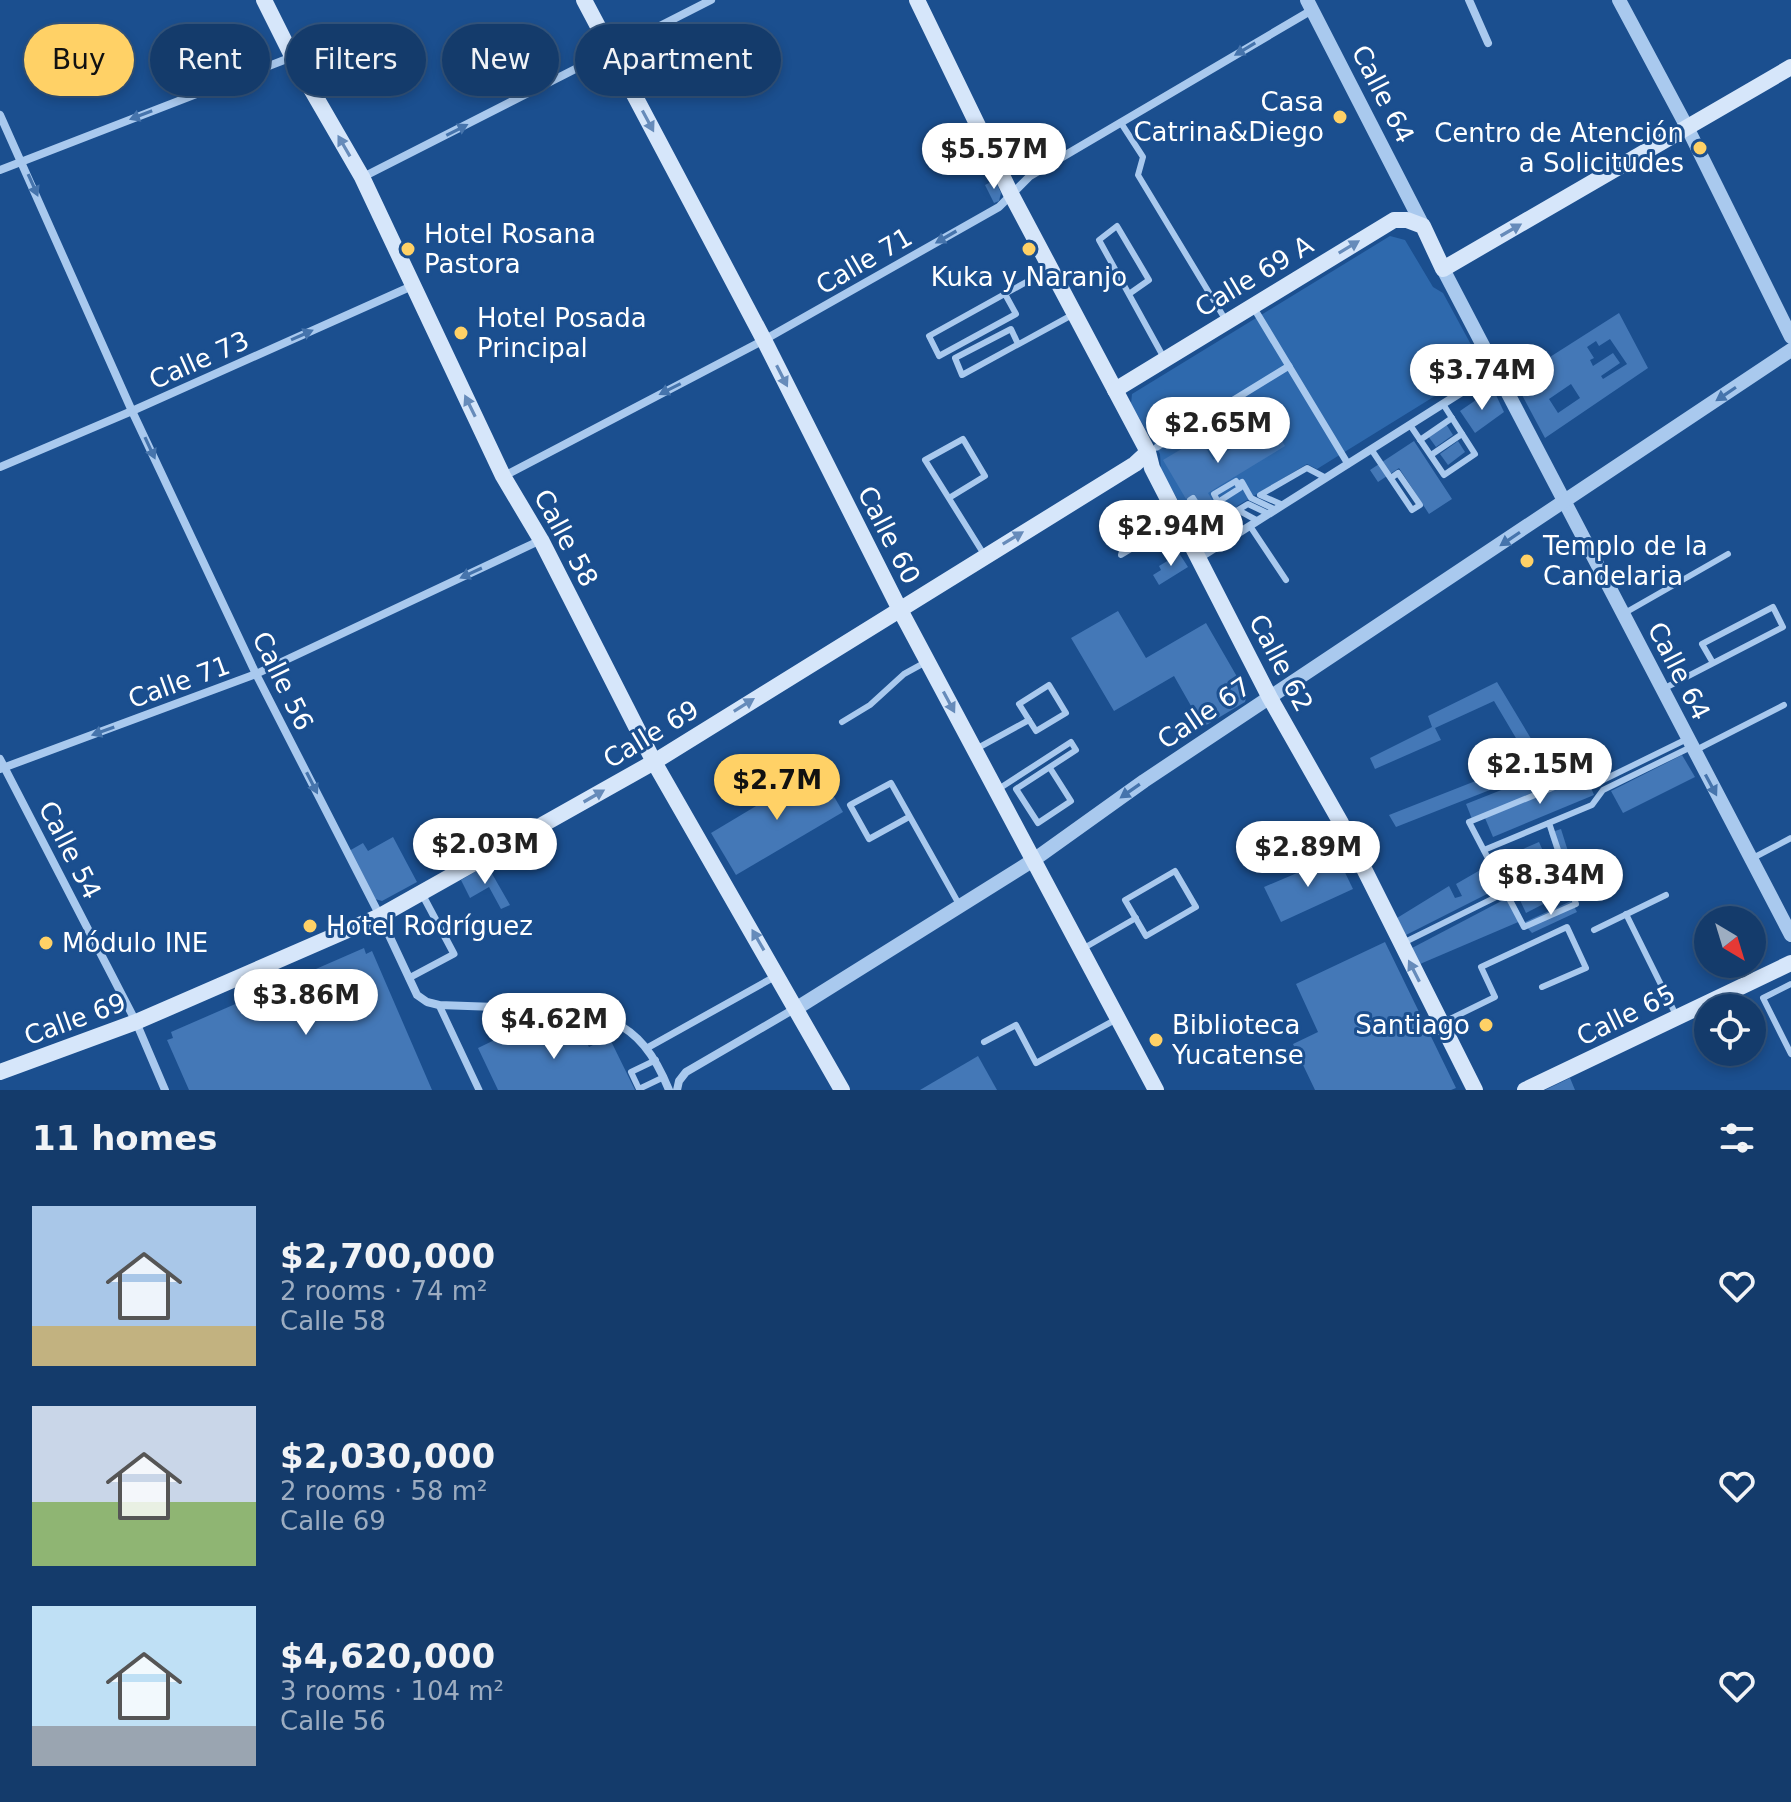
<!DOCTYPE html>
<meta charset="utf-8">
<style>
body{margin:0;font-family:"DejaVu Sans",sans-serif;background:#214673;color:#f1f3f6;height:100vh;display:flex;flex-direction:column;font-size:30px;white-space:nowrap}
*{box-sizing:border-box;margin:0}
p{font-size:26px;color:#9dadc1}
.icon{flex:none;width:44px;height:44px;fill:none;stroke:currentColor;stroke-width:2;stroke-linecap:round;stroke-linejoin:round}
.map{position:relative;height:1090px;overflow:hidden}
.details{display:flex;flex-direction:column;background:#143b6b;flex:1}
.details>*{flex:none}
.guide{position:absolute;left:24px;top:24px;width:800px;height:72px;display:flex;gap:16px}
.needle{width:52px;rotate:142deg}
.controls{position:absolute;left:1694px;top:906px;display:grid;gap:16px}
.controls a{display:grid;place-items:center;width:72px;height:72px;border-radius:50%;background:#143b6b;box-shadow:0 4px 12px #0003,0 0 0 2px #33557e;font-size:40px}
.price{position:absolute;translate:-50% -68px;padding:0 18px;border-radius:28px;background:#fff;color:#222;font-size:26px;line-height:52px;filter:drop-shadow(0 2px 4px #0008)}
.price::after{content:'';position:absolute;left:50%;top:48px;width:24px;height:18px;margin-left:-12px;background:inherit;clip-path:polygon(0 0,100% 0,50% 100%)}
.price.on{background:#ffd166;color:#111}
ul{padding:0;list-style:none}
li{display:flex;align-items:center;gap:24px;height:200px;padding:0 32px}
li span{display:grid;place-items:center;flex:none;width:224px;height:160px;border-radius:0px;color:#555}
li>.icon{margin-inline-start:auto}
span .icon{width:96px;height:96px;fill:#fffc;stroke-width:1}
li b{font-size:34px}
h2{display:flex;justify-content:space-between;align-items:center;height:96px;padding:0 32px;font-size:34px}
.chip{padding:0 28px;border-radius:36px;background:#143b6b;box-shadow:0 4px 12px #0003,0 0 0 2px #33557e;font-size:28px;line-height:72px}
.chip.on{background:#ffd166;color:#111}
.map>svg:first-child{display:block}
.green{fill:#2e69ad}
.building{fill:#4478b7;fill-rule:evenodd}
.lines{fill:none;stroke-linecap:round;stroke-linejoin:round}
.service{stroke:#a9c9ee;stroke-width:6}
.pedestrian{stroke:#a9c9ee;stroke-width:7}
.minor{stroke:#a9c9ee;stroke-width:8}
.tertiary{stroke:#a9c9ee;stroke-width:14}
.secondary{stroke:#d6e6fa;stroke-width:16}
.oneway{fill:#4674ac}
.oneway2{fill:#668bba}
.poi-dot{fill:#ffd166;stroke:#1b4f8f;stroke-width:3}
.labels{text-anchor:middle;stroke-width:6;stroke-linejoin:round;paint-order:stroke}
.street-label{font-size:26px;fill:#fff;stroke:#1b4f8f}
.poi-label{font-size:26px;fill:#fff;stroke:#1b4f8f;text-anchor:start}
</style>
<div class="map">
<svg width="1791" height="1090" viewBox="0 0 1791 1090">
<rect width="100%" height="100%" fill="#1b4f8f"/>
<polygon class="green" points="1390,236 1405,240 1433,287 1443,293 1475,352 1469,375 1317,469 1307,464 1237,506 1232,521 1206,536 1199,536 1161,471 1160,454 1131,404 1132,394"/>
<g class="building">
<polygon points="995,180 1001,193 999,201 994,203 985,185"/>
<path d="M1619 313 1648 368 1545 438 1514 380ZM1610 339 1627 364 1603 379 1601 376 1620 363 1613 353 1593 366 1590 360 1594 358 1587 347 1596 341 1599 346ZM1571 384 1580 398 1558 413 1549 399Z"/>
<polygon points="1486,393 1496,395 1504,412 1475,433 1460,411"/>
<polygon points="1272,424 1285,446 1208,493 1217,508 1206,515 1194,494 1186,499 1163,460 1200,438 1213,460"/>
<polygon points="1446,424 1453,435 1436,447 1428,436"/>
<polygon points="1414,441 1452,499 1429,514 1399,468 1378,482 1370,470"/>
<polygon points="1458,441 1465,452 1448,465 1440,454"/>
<polygon points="1177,550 1188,567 1159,585 1153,575 1161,570 1159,566 1169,560 1166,557"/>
<polygon points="1118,611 1146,658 1206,623 1247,694 1245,702 1203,727 1174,676 1114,711 1071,638"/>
<polygon points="1497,682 1548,767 1396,827 1389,815 1529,760 1494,701 1435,728 1441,740 1375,769 1370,758 1432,727 1428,716"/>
<polygon points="1682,755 1695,777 1623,813 1611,791"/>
<polygon points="1557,768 1563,782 1472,819 1466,804"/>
<polygon points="818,769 843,812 736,875 711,833"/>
<polygon points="1586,776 1594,795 1493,837 1485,818"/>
<polygon points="1561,829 1583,899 1571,901 1549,833"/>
<polygon points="393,837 417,882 382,901 375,899 349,851 363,843 368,851"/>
<polygon points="1539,842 1546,858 1514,872 1507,856"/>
<polygon points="1337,856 1353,889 1281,922 1264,887"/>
<polygon points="487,865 510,905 501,909 489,887 470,898 461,880"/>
<polygon points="1482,869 1493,891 1406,935 1397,918 1449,886 1455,898 1462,896 1456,884"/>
<polygon points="1552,881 1559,896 1526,913 1519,898"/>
<polygon points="1511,896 1523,920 1420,964 1412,948"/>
<polygon points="1571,901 1577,912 1532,933 1523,923"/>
<polygon points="1385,942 1456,1088 1451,1090 1315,1090 1293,1044 1318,1032 1296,984"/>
<polygon points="364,948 366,954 372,951 432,1090 189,1090 167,1040 173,1038 171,1032"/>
<polygon points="562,1018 579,1028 589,1047 609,1037 635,1090 498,1090 478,1048 515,1030 518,1036 554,1019"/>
<polygon points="978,1056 997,1090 920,1090"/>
<polygon points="1570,1078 1575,1090 1545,1090"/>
</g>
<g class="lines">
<g class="service">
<polyline points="1121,123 1143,157 1138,175 1225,319"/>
<polyline points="1005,294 1016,314 939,356 929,336 1048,270"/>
<polyline points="1129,294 1149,280 1117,226 1099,240 1164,358"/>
<polyline points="1018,344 1011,329 955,358 962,375 1072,315"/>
<polyline points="1410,425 1444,475 1475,454 1443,404"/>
<polyline points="1420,440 1452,418"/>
<polyline points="1371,449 1412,510 1420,505 1398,473 1391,478"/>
<polyline points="1431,455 1462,434"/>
<polygon points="1236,481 1240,488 1218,502 1214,494"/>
<polyline points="1238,485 1242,482 1251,498 1276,510"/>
<polyline points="949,498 985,476 963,439 925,460 985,556"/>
<polygon points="1193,498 1203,514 1200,516 1190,500"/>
<polyline points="1283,505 1260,495 1307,468 1326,478"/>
<polyline points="1258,521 1238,510 1248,504 1269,514"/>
<polyline points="1250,526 1286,580"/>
<path d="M1156 534 1151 526 1124 543 1121 555C1146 540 1171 525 1196 509"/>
<polyline points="1623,614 1728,554"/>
<polygon points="1049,685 1066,713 1036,731 1019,704"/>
<polyline points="1665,688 1783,627 1773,607 1702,644 1713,663"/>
<polyline points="842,722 870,705 904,674 924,663"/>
<polyline points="976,749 1029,720"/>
<polyline points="1694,751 1784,705"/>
<polyline points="997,790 1071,742 1076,750 1016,789 1038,823 1071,801 1050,768"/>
<polyline points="909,817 869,839 850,805 891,783 960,906"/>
<polyline points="1549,823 1576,904 1524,927 1469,822 1581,776 1599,782 1687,739"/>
<polyline points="1484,850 1592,805 1603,790 1691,747"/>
<polyline points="1751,859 1791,838"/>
<polygon points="1175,871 1196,907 1146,936 1125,900"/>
<polyline points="1626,914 1677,1017"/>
<polyline points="1594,930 1666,895"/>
<polyline points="1403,943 1563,864"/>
<polyline points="1084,948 1136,918"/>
<polyline points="1791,984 1763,998 1791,1054"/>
<polyline points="1444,1022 1495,997 1481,967 1567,927 1586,968 1542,987"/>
<polyline points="984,1042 1016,1025 1036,1063 1115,1020"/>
<polyline points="656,1060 631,1072 639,1089 664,1077"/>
</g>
<g class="pedestrian">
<polyline points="1252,305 1348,464"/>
<polyline points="1157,447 1289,366"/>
<polyline points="409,978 454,954 422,894"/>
<polyline points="439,1005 479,1090"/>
<polyline points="647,1048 776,976"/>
</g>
<g class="minor">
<polyline points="1469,0 1488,43"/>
<path d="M0 115 132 411 256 674 380 916 417 995 427 1002 439 1005C468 1006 497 1007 526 1008 599 1011 639 1015 669 1090"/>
<polyline points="0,170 292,57"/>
<polyline points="363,177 711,0"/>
<polyline points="0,467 132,411 412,286"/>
<polyline points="504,476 764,340 999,207 1030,176 1312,10"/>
<polyline points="1199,558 1495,371"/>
<polyline points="0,759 136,1022 165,1090"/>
<polyline points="0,769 256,674 541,540"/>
<polyline points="677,1090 679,1081 686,1072 796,1008"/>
</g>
<g class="tertiary">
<polyline points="1307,0 1423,226"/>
<polyline points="1619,0 1688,129 1791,337"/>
<polyline points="1443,269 1791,935"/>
<polyline points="797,1008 1035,859 1144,781 1791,350"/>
</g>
<g class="secondary">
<polyline points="264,0 292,56 362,177 503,476 541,540 654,762 842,1090"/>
<polyline points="584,0 764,340 899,608 1156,1090"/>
<polyline points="917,0 1011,194 1148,452 1152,468 1270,698 1341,823 1475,1090"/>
<polyline points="1115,390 1394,220 1407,220 1423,226 1443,269 1791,67"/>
<polyline points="0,1072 136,1022 380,916 654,762 1135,464 1148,452"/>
<polyline points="1525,1090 1791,963"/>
</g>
</g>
<defs><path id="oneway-solid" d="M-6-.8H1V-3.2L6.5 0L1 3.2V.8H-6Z" transform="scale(2)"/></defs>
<g class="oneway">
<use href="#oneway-solid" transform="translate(1245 49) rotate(149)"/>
<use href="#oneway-solid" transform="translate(141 115) rotate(159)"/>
<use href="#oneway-solid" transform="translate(457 130) rotate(-27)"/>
<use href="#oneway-solid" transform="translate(33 185) rotate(66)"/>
<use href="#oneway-solid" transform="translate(946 237) rotate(150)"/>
<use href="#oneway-solid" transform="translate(302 335) rotate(-24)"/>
<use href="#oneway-solid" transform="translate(670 389) rotate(153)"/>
<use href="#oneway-solid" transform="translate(1726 394) rotate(146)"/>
<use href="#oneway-solid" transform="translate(150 448) rotate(65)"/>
<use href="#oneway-solid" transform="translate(1510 539) rotate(146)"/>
<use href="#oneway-solid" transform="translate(471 573) rotate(155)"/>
<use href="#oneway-solid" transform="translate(103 731) rotate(160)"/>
<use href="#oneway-solid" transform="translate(312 783) rotate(63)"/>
<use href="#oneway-solid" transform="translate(1711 785) rotate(62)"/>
<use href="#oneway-solid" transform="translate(1130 791) rotate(145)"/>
</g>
<g class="oneway2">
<use href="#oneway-solid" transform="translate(648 121) rotate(62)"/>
<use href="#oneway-solid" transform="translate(344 146) rotate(-120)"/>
<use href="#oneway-solid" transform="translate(1511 230) rotate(-30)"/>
<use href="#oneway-solid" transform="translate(1349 247) rotate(-31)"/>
<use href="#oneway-solid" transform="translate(782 376) rotate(63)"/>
<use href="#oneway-solid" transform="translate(470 406) rotate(-116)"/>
<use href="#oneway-solid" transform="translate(1013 538) rotate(-31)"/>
<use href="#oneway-solid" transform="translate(949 702) rotate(62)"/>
<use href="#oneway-solid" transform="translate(744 705) rotate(-32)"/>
<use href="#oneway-solid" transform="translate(594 796) rotate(-30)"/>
<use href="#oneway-solid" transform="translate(758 940) rotate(-120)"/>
<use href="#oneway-solid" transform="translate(1414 971) rotate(-117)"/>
</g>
<g class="poi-dot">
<circle cx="1340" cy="117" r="8"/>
<circle cx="1700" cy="148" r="8"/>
<circle cx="408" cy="249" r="8"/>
<circle cx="1029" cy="249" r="8"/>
<circle cx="461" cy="333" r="8"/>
<circle cx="1527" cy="561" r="8"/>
<circle cx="310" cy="926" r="8"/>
<circle cx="46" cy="943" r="8"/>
<circle cx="1486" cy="1025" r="8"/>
<circle cx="1156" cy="1040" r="8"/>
</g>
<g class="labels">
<g class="street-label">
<text transform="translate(1383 94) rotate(63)" y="9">Calle 64</text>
<text transform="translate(864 261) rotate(-30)" y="9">Calle 71</text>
<text transform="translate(1254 276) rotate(-31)" y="9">Calle 69 A</text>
<text transform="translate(199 360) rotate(-24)" y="9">Calle 73</text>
<text transform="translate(889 535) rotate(63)" y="9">Calle 60</text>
<text transform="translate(566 538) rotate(62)" y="9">Calle 58</text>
<text transform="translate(1281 663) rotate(62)" y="9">Calle 62</text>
<text transform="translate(1679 671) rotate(63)" y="9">Calle 64</text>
<text transform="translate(283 681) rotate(64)" y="9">Calle 56</text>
<text transform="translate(179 682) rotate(-20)" y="9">Calle 71</text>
<text transform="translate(1204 713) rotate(-34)" y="9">Calle 67</text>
<text transform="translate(651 734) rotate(-31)" y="9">Calle 69</text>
<text transform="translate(70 850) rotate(63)" y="9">Calle 54</text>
<text transform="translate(1626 1015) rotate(-26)" y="9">Calle 65</text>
<text transform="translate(75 1019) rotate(-20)" y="9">Calle 69</text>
</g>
<g class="poi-label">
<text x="1324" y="111" text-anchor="end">Casa<tspan x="1324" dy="30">Catrina&amp;Diego</tspan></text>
<text x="1684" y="142" text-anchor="end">Centro de Atención<tspan x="1684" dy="30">a Solicitudes</tspan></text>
<text x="424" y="243">Hotel Rosana<tspan x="424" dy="30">Pastora</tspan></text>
<text x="1029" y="286" text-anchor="middle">Kuka y Naranjo</text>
<text x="477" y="327">Hotel Posada<tspan x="477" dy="30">Principal</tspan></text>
<text x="1543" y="555">Templo de la<tspan x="1543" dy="30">Candelaria</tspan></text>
<text x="326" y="935">Hotel Rodríguez</text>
<text x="62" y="952">Módulo INE</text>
<text x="1172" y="1034">Biblioteca<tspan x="1172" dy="30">Yucatense</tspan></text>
<text x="1470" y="1034" text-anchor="end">Santiago</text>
</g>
</g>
</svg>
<div class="controls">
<a><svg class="needle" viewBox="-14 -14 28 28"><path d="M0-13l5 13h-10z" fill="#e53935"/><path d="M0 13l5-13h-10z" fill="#9dadc1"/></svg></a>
<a><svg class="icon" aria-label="locate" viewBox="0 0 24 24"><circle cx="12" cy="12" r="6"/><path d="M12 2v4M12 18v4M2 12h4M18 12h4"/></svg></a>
</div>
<b class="price" style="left:994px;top:191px">$5.57M</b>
<b class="price" style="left:1482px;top:412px">$3.74M</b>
<b class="price" style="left:1218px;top:465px">$2.65M</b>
<b class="price" style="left:1171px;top:568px">$2.94M</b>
<b class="price" style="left:1540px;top:806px">$2.15M</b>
<b class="price on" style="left:777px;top:822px">$2.7M</b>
<b class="price" style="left:485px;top:886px">$2.03M</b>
<b class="price" style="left:1308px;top:889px">$2.89M</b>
<b class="price" style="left:1551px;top:917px">$8.34M</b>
<b class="price" style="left:306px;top:1037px">$3.86M</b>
<b class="price" style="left:554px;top:1061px">$4.62M</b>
<div class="guide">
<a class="chip on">Buy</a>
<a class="chip">Rent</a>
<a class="chip">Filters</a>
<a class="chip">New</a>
<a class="chip">Apartment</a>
</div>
</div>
<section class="details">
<h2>11 homes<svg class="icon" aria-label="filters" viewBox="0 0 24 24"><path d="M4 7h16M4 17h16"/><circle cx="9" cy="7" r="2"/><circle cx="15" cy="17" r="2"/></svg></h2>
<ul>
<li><span style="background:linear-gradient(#a9c7e8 75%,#c2b280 0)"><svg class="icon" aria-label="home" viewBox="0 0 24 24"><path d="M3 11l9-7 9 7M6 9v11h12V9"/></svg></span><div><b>$2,700,000</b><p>2 rooms · 74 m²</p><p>Calle 58</p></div><svg class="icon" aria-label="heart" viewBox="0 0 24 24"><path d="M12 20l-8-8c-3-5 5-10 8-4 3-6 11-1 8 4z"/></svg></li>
<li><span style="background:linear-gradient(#c9d6e8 60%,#8fb573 0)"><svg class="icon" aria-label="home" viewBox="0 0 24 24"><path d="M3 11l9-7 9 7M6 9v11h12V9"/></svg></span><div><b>$2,030,000</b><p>2 rooms · 58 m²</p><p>Calle 69</p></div><svg class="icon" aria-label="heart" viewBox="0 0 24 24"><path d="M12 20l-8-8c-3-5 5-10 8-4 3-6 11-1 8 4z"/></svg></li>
<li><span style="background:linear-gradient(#bfe0f5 75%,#9aa5b1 0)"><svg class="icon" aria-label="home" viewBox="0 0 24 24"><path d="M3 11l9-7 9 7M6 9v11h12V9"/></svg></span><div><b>$4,620,000</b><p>3 rooms · 104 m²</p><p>Calle 56</p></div><svg class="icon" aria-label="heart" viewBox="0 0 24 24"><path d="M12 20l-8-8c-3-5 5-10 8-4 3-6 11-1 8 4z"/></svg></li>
</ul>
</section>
